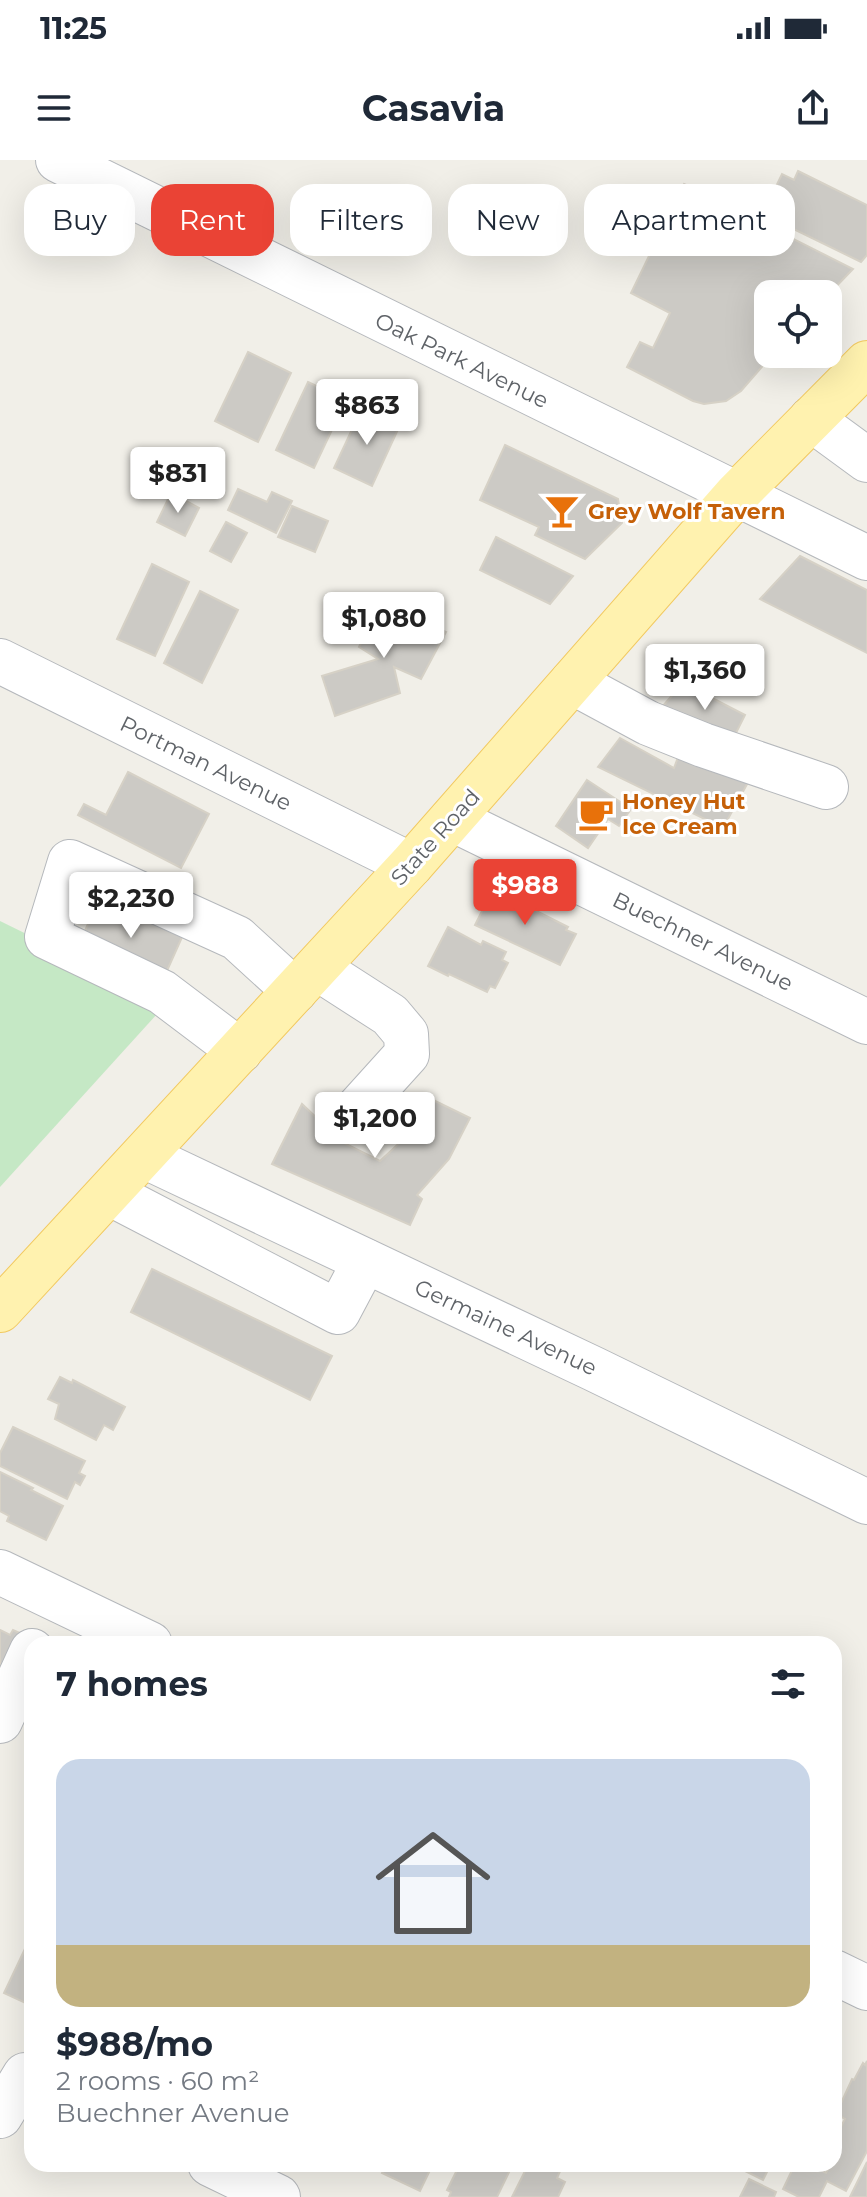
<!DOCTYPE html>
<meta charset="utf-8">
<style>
body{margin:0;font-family:Montserrat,sans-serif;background:#f6f6f7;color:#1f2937;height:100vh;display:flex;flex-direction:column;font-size:30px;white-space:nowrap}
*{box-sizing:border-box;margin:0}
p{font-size:26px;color:#747a83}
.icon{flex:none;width:44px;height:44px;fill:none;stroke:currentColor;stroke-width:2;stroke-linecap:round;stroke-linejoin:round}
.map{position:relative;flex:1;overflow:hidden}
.details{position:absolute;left:24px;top:1476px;width:818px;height:536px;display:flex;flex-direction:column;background:#fff;border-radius:24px;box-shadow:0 8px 32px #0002}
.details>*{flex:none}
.banner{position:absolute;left:24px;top:24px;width:820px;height:72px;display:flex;gap:16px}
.controls{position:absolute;left:754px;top:120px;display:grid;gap:16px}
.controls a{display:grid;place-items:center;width:88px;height:88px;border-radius:16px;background:#fff;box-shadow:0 8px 32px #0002;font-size:40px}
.price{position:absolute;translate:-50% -68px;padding:0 18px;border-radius:8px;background:#fff;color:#222;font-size:26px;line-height:52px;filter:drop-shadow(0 2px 4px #0008)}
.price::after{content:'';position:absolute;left:50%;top:48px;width:24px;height:18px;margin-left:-12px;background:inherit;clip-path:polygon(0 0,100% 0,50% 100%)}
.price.on{background:#ea4335;color:#fff}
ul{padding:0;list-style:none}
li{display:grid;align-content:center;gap:16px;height:424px;padding:0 32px}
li+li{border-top:2px solid #e0e1e3}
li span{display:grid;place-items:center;height:248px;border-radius:24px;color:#555}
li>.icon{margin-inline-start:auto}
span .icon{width:144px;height:144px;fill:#fffc;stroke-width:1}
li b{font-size:34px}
h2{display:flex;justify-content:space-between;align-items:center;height:96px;padding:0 32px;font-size:34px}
.pill{padding:0 28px;border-radius:24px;background:#fff;box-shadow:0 8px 32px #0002;font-size:28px;line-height:72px}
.pill.on{background:#ea4335;color:#fff}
.status{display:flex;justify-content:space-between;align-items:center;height:56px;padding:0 40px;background:#fff;direction:ltr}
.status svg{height:22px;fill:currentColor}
header{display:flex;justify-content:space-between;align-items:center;height:104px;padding:0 32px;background:#fff;font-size:36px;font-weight:700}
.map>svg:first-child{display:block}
.green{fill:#c5e8c5}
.building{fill:#cccac5;stroke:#d6d1c6;stroke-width:2}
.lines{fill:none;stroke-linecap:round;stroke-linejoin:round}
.minor-casing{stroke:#b5b8bc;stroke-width:46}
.major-casing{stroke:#f2c960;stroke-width:46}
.minor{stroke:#fff;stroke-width:44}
.major{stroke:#fff2af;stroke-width:44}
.labels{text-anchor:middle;stroke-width:6;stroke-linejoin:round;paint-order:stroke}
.street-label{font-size:22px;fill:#5f6368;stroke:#fff}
.food-label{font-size:22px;font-weight:bold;fill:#c56008;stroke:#fff;text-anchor:start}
</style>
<div class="status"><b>11:25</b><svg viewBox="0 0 49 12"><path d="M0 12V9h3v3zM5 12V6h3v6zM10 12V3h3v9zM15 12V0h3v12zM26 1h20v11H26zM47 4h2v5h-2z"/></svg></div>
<header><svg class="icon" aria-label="menu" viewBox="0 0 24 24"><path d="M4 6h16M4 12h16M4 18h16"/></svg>Casavia<svg class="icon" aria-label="share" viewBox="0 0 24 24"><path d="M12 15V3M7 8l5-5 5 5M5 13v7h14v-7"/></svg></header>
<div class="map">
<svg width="867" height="2037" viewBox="0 0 867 2037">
<rect width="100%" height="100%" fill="#f1efe8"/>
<polygon class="green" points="0,761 167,843 0,1027"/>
<g class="building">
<polygon points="798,11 867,45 867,95 861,102 773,59 778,50 767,45 782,14 794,20"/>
<polygon points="684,24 853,109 828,135 768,134 768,194 773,194 741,231 726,241 704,244 693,241 627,207 640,182 653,188 670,153 631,133"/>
<polygon points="248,192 291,213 258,282 215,261"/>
<polygon points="308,222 346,240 314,308 276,290"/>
<polygon points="362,248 400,265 372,326 334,308"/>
<polygon points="505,285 618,339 622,363 585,399 535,375 539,367 480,340"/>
<polygon points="238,329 267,342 272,332 292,341 276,373 228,350"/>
<polygon points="171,333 199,348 185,376 157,362"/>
<polygon points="292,346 328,361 315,392 278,377"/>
<polygon points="226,362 247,373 231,402 210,391"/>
<polygon points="496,377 573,416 550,444 480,410"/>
<polygon points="800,396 867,430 867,493 760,439"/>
<polygon points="152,404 189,422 155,496 117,479"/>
<polygon points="200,431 238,450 202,523 164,503"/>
<polygon points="382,443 446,472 421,519 394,507 400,533 335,556 322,516 378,499 359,487"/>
<polygon points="683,523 745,555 732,581 662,547"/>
<polygon points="620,578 674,608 683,584 751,617 723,668 598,607"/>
<polygon points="128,612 209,654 181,708 78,655 84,644 106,655"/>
<polygon points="587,620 631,649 619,666 608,659 588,688 556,666"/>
<polygon points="493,729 568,767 566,770 576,774 560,805 475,765"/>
<polygon points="100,737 183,775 162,822 79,784"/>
<polygon points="448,767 481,785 483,781 506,792 502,800 508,803 495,828 490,826 487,832 449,814 448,816 428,806"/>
<polygon points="425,936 470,958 449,999 417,1035 422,1039 410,1065 272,1004 302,944 342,982 380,1001 408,975"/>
<polygon points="152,1109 332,1196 310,1240 131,1152"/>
<polygon points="60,1217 72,1223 73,1220 125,1247 113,1270 104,1265 96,1280 55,1259 59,1244 48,1239"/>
<polygon points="13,1267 85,1301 79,1313 85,1316 80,1325 75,1322 67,1339 0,1306 0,1293"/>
<polygon points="0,1312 33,1328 31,1330 63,1346 46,1380 7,1361 9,1356 0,1351"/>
<polygon points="0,1470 10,1475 13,1470 20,1473 0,1524"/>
<polygon points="32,1774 32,1846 4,1833"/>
<polygon points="867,1901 867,1991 846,2031 827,2021 819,2037 799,2037 783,2029 795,2004 809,2004 826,2013 831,2004 834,2004 834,1980 845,1959 836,1954 852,1919 854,1920 863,1903 865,1905"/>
<polygon points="867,2002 867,2037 850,2037"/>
<polygon points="387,2004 433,2004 420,2031 382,2013"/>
<polygon points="460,2004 513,2004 497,2037 449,2037 451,2032 447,2030"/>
<polygon points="531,2004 558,2004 557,2006 561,2009 557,2018 565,2022 558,2037 512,2037 528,2005"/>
<polygon points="731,2004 771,2004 763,2020"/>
<polygon points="749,2019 776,2032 774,2037 740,2037"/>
</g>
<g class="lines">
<g class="minor-casing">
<g id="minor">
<polyline points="58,0 867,398"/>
<polyline points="811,259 867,300"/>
<polyline points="0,501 411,705"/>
<polyline points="572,522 648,563 703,585 826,627"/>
<polyline points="452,659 867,862"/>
<polyline points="317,808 390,855 406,874 407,894 351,956"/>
<polyline points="240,891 162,832 47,777 70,702 237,778 295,831"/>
<polyline points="144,996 594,1209 867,1342"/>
<polyline points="109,1033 338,1152 365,1101"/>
<polyline points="0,1412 150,1484"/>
<polyline points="0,1561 32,1491"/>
<polyline points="834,1812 867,1828"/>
<polyline points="0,1956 25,1915"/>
<polyline points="210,2004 278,2037"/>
</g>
</g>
<g class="major-casing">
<polyline id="major" points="0,1150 411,705 736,335 867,203"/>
</g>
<use href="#minor" class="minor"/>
<use href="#major" class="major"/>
</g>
<defs>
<g id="bar-bare" transform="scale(2.76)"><path d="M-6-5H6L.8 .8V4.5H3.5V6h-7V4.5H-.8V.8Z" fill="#e8710a" stroke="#fff" stroke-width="2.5" paint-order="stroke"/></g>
<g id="cafe-bare" transform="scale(2.76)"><path d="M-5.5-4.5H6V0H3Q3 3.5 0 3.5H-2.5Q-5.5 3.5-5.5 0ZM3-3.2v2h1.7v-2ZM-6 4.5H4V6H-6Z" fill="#e8710a" stroke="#fff" stroke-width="2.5" paint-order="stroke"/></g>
</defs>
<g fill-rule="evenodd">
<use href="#bar-bare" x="562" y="351"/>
<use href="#cafe-bare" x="596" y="654"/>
</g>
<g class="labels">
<g class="street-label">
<text transform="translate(462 200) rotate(26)" y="8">Oak Park Avenue</text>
<text transform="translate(206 603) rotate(26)" y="8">Portman Avenue</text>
<text transform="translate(435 677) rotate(-48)" y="8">State Road</text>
<text transform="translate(703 781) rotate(26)" y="8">Buechner Avenue</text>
<text transform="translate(506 1167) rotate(25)" y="8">Germaine Avenue</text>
</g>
<g class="food-label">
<text x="588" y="359">Grey Wolf Tavern</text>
<text x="622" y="649">Honey Hut<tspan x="622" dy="25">Ice Cream</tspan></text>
</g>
</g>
</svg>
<div class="controls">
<a><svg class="icon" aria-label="locate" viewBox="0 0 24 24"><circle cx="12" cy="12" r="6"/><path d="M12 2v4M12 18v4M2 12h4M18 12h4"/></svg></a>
</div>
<b class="price" style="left:367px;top:287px">$863</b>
<b class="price" style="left:178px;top:355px">$831</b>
<b class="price" style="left:384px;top:500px">$1,080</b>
<b class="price" style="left:705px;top:552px">$1,360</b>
<b class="price on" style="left:525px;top:767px">$988</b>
<b class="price" style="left:131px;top:780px">$2,230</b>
<b class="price" style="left:375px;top:1000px">$1,200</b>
<div class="banner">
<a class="pill">Buy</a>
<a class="pill on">Rent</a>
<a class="pill">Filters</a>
<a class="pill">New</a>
<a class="pill">Apartment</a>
</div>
<section class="details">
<h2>7 homes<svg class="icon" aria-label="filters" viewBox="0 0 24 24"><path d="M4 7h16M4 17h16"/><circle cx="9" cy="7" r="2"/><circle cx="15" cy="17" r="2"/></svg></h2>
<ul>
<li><span style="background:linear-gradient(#c9d6e8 75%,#c2b280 0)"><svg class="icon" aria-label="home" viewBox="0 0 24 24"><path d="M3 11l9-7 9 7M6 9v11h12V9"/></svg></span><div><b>$988/mo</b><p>2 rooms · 60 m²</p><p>Buechner Avenue</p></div></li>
</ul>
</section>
</div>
